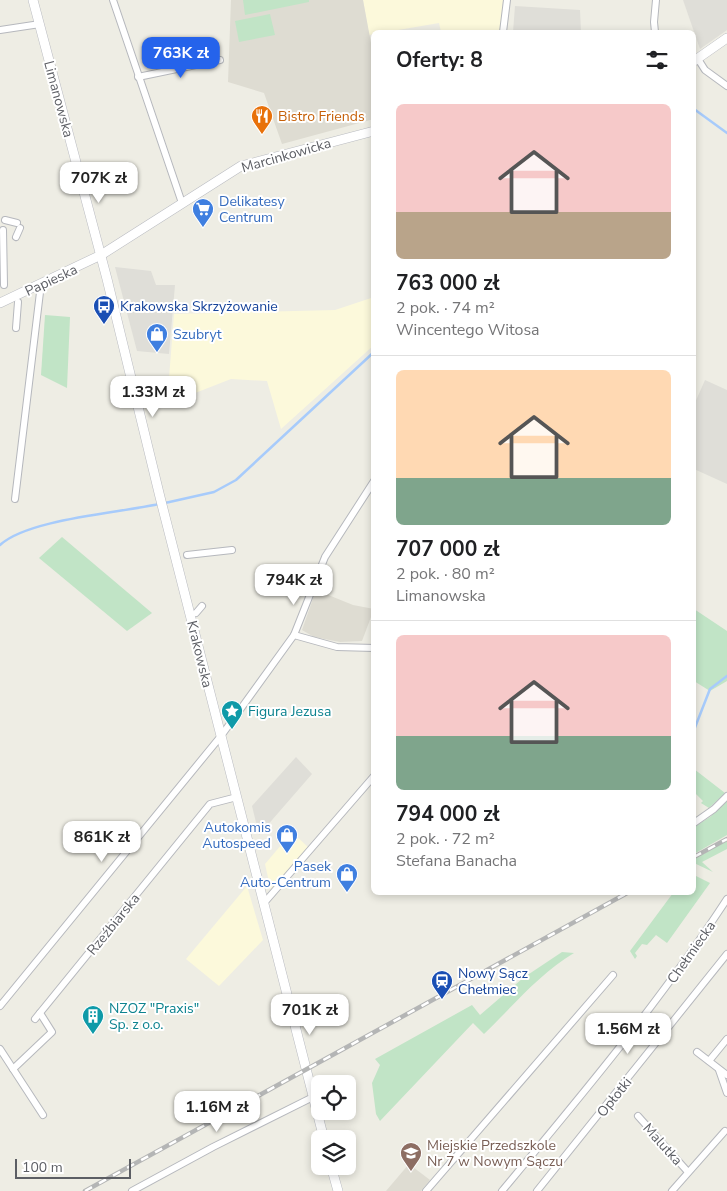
<!DOCTYPE html>
<html lang="pl">
<meta charset="utf-8">
<style>
body{margin:0;font-family:"Nunito Sans",sans-serif;background:#f6f6f6;color:#202124;height:100vh;display:flex;flex-direction:column;font-size:19px;white-space:nowrap}
*{box-sizing:border-box;margin:0}
p{font-size:16px;color:#757577}
.icon{flex:none;width:28px;height:28px;fill:none;stroke:currentColor;stroke-width:2;stroke-linecap:round;stroke-linejoin:round}
.map{position:relative;flex:1;overflow:hidden}
.drawer{position:absolute;left:371px;top:30px;width:325px;height:865px;display:flex;flex-direction:column;background:#fff;border-radius:8px;box-shadow:0 2px 8px #0003}
.drawer>*{flex:none}
.buttons{position:absolute;left:311px;top:1075px;display:grid;gap:10px}
.buttons a{display:grid;place-items:center;width:45px;height:45px;border-radius:8px;background:#fff;box-shadow:0 2px 8px #0003;font-size:25px}
.scale{position:absolute;left:15px;bottom:12px;width:116px;box-sizing:border-box;padding-left:5px;border:2px solid #5c5e64;border-top:0;font-size:14px;line-height:18px;white-space:nowrap;color:#5c5e64;-webkit-text-stroke:4px #fff;paint-order:stroke}
.price{position:absolute;translate:-50% -42px;padding:0 11px;border-radius:10px;background:#fff;color:#222;font-size:16px;line-height:32px;filter:drop-shadow(0 1px 2px #0008)}
.price::after{content:'';position:absolute;left:50%;top:30px;width:15px;height:11px;margin-left:-8px;background:inherit;clip-path:polygon(0 0,100% 0,50% 100%)}
.price.selected{background:#2563eb;color:#fff}
ul{padding:0;list-style:none}
li{display:grid;align-content:center;gap:10px;height:265px;padding:0 25px}
li+li{border-top:1px solid #e0e0e0}
li span{display:grid;place-items:center;height:155px;border-radius:8px;color:#555}
li>.icon{margin-inline-start:auto}
span .icon{width:90px;height:90px;fill:#fffc;stroke-width:1}
li b{font-size:21px}
h2{display:flex;justify-content:space-between;align-items:center;height:60px;padding:0 25px;font-size:21px}
.map>svg:first-child{display:block}
.commercial{fill:#fcf9db}
.industrial{fill:#dfded8}
.education{fill:#dedcd2}
.green{fill:#c1e4c6}
.lines{fill:none;stroke-linecap:round;stroke-linejoin:round}
.stream{stroke:#a7cbfb;stroke-width:2.5}
.street-casing{stroke:#b6b8bd;stroke-width:8}
.secondary-casing{stroke:#b9bbc1;stroke-width:10}
.street{stroke:#fff;stroke-width:6}
.secondary{stroke:#fff;stroke-width:9}
.rail-casing{stroke:#b4b5b5;stroke-width:4.5}
.rail{stroke:#fff;stroke-width:2.5;stroke-dasharray:8;stroke-linecap:butt}
.labels{text-anchor:middle;stroke-width:4;stroke-linejoin:round;paint-order:stroke}
.street-label{font-size:14px;fill:#5c5e64;stroke:#fff}
.food-label{font-size:14px;fill:#c56008;stroke:#fff;text-anchor:start}
.shop-label{font-size:14px;fill:#366cbe;stroke:#fff;text-anchor:start}
.transit-label{font-size:14px;fill:#164399;stroke:#fff;text-anchor:start}
.culture-label{font-size:14px;fill:#0d838f;stroke:#fff;text-anchor:start}
.education-label{font-size:14px;fill:#785e54;stroke:#fff;text-anchor:start}
</style>
<div class="map">
<svg width="727" height="1191" viewBox="0 0 727 1191">
<rect width="100%" height="100%" fill="#eeede4"/>
<g class="commercial">
<polygon points="363,0 503,0 500,32 441,32 439,23 369,35"/>
<polygon points="374,297 374,345 281,429 267,381 231,379 167,404 174,314 335,310"/>
<polygon points="292,832 308,847 271,891 265,864"/>
<polygon points="247,886 263,940 219,986 186,959"/>
</g>
<g class="industrial">
<polygon points="683,0 727,0 727,30 700,49"/>
<polygon points="515,6 580,10 581,32 513,32"/>
<polygon points="115,267 151,271 156,285 175,285 169,354 137,351"/>
<polygon points="705,380 727,390 727,484 694,469 694,405"/>
<polygon points="296,757 312,774 259,835 252,806"/>
</g>
<g class="education">
<polygon points="231,0 363,0 374,59 374,119 282,144 264,93 228,82"/>
<polygon points="316,590 353,605 374,609 362,641 340,642 314,637 302,630"/>
<polygon points="409,1164 430,1180 421,1191 386,1191"/>
</g>
<g class="green">
<polygon points="243,0 309,0 309,2 245,15"/>
<polygon points="270,14 275,35 239,42 235,21"/>
<polygon points="45,315 70,317 67,388 41,375"/>
<polygon points="62,537 152,613 127,631 39,558"/>
<polygon points="694,609 727,631 727,681 710,691 694,681"/>
<polygon points="694,769 725,793 709,808 701,803 703,801 694,792"/>
<polygon points="727,801 727,835 694,854 694,827 710,817"/>
<polygon points="727,841 727,849 702,862 713,872 694,863 694,859"/>
<polygon points="694,875 710,883 667,943 656,935 647,945 642,944 635,953 637,956 635,959 630,951 673,893 694,892"/>
<path d="M562 952 574 953C540 973 512 1007 484 1034L473 1023 380 1121 376 1114 372 1083 380 1065 375 1059 472 1005 480 1015 523 978Z"/>
</g>
<g class="lines">
<g class="stream">
<polyline points="694,109 727,133"/>
<polyline points="165,503 214,492 236,480 374,352"/>
<path d="M0 545C28 519 119 513 159 504"/>
<polyline points="694,730 710,689 727,676"/>
</g>
<g class="street-casing">
<g id="street">
<polyline points="113,0 182,203"/>
<polyline points="0,30 40,24"/>
<polyline points="503,32 507,0"/>
<polyline points="655,32 654,22 656,0"/>
<polyline points="698,59 705,70 727,86"/>
<polyline points="138,77 220,60"/>
<polyline points="5,220 17,223"/>
<polyline points="3,230 4,285"/>
<polyline points="16,237 20,228"/>
<polyline points="16,328 18,302"/>
<polyline points="15,499 41,284"/>
<polyline points="187,555 232,550"/>
<polyline points="196,613 202,606"/>
<polyline points="294,635 337,647 374,648"/>
<polyline points="694,823 714,809 727,796"/>
<polyline points="264,903 374,776"/>
<polyline points="0,1006 221,736 294,635 325,557 374,481"/>
<polyline points="35,1019 210,804 237,797"/>
<polyline points="0,1049 43,1115"/>
<polyline points="697,1052 727,1075"/>
<polyline points="709,1061 727,1039"/>
<polyline points="13,1069 52,1032 40,1013"/>
<polyline points="719,1070 727,1093"/>
<polyline points="638,1116 688,1172"/>
<polyline points="132,1191 213,1147 313,1097"/>
<polyline points="426,1191 613,975"/>
<path d="M502 1191C581 1096 660 1002 727 899"/>
<polyline points="537,1191 727,954"/>
<polyline points="672,1191 725,1131"/>
</g>
</g>
<g class="secondary-casing">
<g id="secondary">
<polyline points="33,0 107,279 160,497 324,1139"/>
<polyline points="694,61 727,38"/>
<polyline points="0,303 101,255 241,166 374,131"/>
<polyline points="331,1166 338,1191"/>
</g>
</g>
<use href="#street" class="street"/>
<use href="#secondary" class="secondary"/>
<g class="rail-casing">
<g id="rail">
<polyline points="694,857 727,839"/>
<polyline points="85,1191 629,892"/>
</g>
</g>
<use href="#rail" class="rail"/>
</g>
<defs>
<g id="restaurant-pin" transform="scale(1.125)"><path d="M0 17L-7.5 6A9.5 9.5 0 1 1 7.5 6Z" fill="#e8710a" stroke="#fff"/><path d="M-5-6h1v4h1v-4h1v4h1v-4h1v5L-1.5 .5V6h-2V.5L-5-1ZM5-6V6H3V1.5H1.5Q1.5-4 5-6Z" fill="#fff"/></g>
<g id="supermarket-pin" transform="scale(1.125)"><path d="M0 17L-7.5 6A9.5 9.5 0 1 1 7.5 6Z" fill="#3f7fe0" stroke="#fff"/><path d="M-6-5.5h2.5l.6 2H6L4.5 2H-2.5L-4.4-4H-6ZM-1.5 3.2a1.3 1.3 0 1 0 .1 0ZM3 3.2a1.3 1.3 0 1 0 .1 0Z" fill="#fff"/></g>
<g id="bus-pin" transform="scale(1.125)"><path d="M0 17L-7.5 6A9.5 9.5 0 1 1 7.5 6Z" fill="#1a4fb4" stroke="#fff"/><path d="M-5-6H5V4H4V6H2V4H-2V6H-4V4H-5ZM-3.5-4V0h7V-4ZM-3.5 1.2v1.5H-2V1.2ZM2 1.2v1.5H3.5V1.2Z" fill="#fff"/></g>
<g id="shop-pin" transform="scale(1.125)"><path d="M0 17L-7.5 6A9.5 9.5 0 1 1 7.5 6Z" fill="#3f7fe0" stroke="#fff"/><path d="M-5-2.5h2.3a2.7 3.5 0 0 1 5.4 0H5L5.5 6h-11ZM-1.5-2.5h3a1.5 2.3 0 0 0-3 0Z" fill="#fff"/></g>
<g id="sight-pin" transform="scale(1.125)"><path d="M0 17L-7.5 6A9.5 9.5 0 1 1 7.5 6Z" fill="#0f9aa8" stroke="#fff"/><path d="M0-6L1.8-2.2L6-1.7L2.9 1.2L3.7 5.4L0 3.3L-3.7 5.4L-2.9 1.2L-6-1.7L-1.8-2.2Z" fill="#fff"/></g>
<g id="station-pin" transform="scale(1.125)"><path d="M0 17L-7.5 6A9.5 9.5 0 1 1 7.5 6Z" fill="#1a4fb4" stroke="#fff"/><path d="M-3-6H3Q5-6 5-4V2Q5 4 3 4L4.5 6H3L1.5 4h-3L-3 6H-4.5L-3 4Q-5 4-5 2V-4Q-5-6-3-6ZM-3.5-4v3h7v-3ZM-3.5 1v1.5H-2V1ZM2 1v1.5H3.5V1Z" fill="#fff"/></g>
<g id="building-pin" transform="scale(1.125)"><path d="M0 17L-7.5 6A9.5 9.5 0 1 1 7.5 6Z" fill="#0f9aa8" stroke="#fff"/><path d="M-4-6H4V6H1V3H-1V6H-4ZM-2.5-4.3h1.7v1.8h-1.7ZM.8-4.3h1.7v1.8H.8ZM-2.5-1h1.7V.8h-1.7ZM.8-1h1.7V.8H.8Z" fill="#fff"/></g>
<g id="school-pin" transform="scale(1.125)"><path d="M0 17L-7.5 6A9.5 9.5 0 1 1 7.5 6Z" fill="#8d6e63" stroke="#fff"/><path d="M0-5L7-2L0 1L-7-2ZM-4 1L0 2.5L4 1V4Q0 6-4 4Z" fill="#fff"/></g>
</defs>
<g fill-rule="evenodd">
<use href="#restaurant-pin" x="262" y="116"/>
<use href="#supermarket-pin" x="203" y="209"/>
<use href="#bus-pin" x="104" y="306"/>
<use href="#shop-pin" x="157" y="334"/>
<use href="#sight-pin" x="232" y="711"/>
<use href="#shop-pin" x="287" y="835"/>
<use href="#shop-pin" x="347" y="874"/>
<use href="#station-pin" x="442" y="981"/>
<use href="#building-pin" x="93" y="1016"/>
<use href="#school-pin" x="411" y="1153"/>
</g>
<g class="labels">
<g class="street-label">
<text transform="translate(59 99) rotate(75)" y="5">Limanowska</text>
<text transform="translate(286 155) rotate(-16)" y="5">Marcinkowicka</text>
<text transform="translate(51 280) rotate(-25)" y="5">Papieska</text>
<text transform="translate(200 654) rotate(76)" y="5">Krakowska</text>
<text transform="translate(113 924) rotate(-51)" y="5">Rzeźbiarska</text>
<text transform="translate(691 952) rotate(-55)" y="5">Chełmiecka</text>
<text transform="translate(614 1097) rotate(-51)" y="5">Opłotki</text>
<text transform="translate(663 1144) rotate(48)" y="5">Malutka</text>
</g>
<g class="food-label">
<text x="278" y="121">Bistro Friends</text>
</g>
<g class="shop-label">
<text x="219" y="206">Delikatesy<tspan x="219" dy="16">Centrum</tspan></text>
<text x="173" y="339">Szubryt</text>
<text x="271" y="832" text-anchor="end">Autokomis<tspan x="271" dy="16">Autospeed</tspan></text>
<text x="331" y="871" text-anchor="end">Pasek<tspan x="331" dy="16">Auto-Centrum</tspan></text>
</g>
<g class="transit-label">
<text x="120" y="311">Krakowska Skrzyżowanie</text>
<text x="458" y="978">Nowy Sącz<tspan x="458" dy="16">Chełmiec</tspan></text>
</g>
<g class="culture-label">
<text x="248" y="716">Figura Jezusa</text>
<text x="109" y="1013">NZOZ "Praxis"<tspan x="109" dy="16">Sp. z o.o.</tspan></text>
</g>
<g class="education-label">
<text x="427" y="1150">Miejskie Przedszkole<tspan x="427" dy="16">Nr 7 w Nowym Sączu</tspan></text>
</g>
</g>
</svg>
<div class="buttons">
<a><svg class="icon" aria-label="locate" viewBox="0 0 24 24"><circle cx="12" cy="12" r="6"/><path d="M12 2v4M12 18v4M2 12h4M18 12h4"/></svg></a>
<a><svg class="icon" aria-label="layers" viewBox="0 0 24 24"><path d="M12 4l9 5-9 5-9-5zM3 14l9 5 9-5"/></svg></a>
</div>
<div class="scale">100 m</div>
<b class="price selected" style="left:181px;top:79px">763K zł</b>
<b class="price" style="left:99px;top:204px">707K zł</b>
<b class="price" style="left:153px;top:418px">1.33M zł</b>
<b class="price" style="left:294px;top:606px">794K zł</b>
<b class="price" style="left:102px;top:863px">861K zł</b>
<b class="price" style="left:310px;top:1036px">701K zł</b>
<b class="price" style="left:628px;top:1055px">1.56M zł</b>
<b class="price" style="left:217px;top:1133px">1.16M zł</b>
<section class="drawer">
<h2>Oferty: 8<svg class="icon" aria-label="filters" viewBox="0 0 24 24"><path d="M4 7h16M4 17h16"/><circle cx="9" cy="7" r="2"/><circle cx="15" cy="17" r="2"/></svg></h2>
<ul>
<li><span style="background:linear-gradient(#f6c9c9 70%,#b9a48a 0)"><svg class="icon" aria-label="home" viewBox="0 0 24 24"><path d="M3 11l9-7 9 7M6 9v11h12V9"/></svg></span><div><b>763 000 zł</b><p>2 pok. · 74 m²</p><p>Wincentego Witosa</p></div></li>
<li><span style="background:linear-gradient(#ffd9b3 70%,#7fa58c 0)"><svg class="icon" aria-label="home" viewBox="0 0 24 24"><path d="M3 11l9-7 9 7M6 9v11h12V9"/></svg></span><div><b>707 000 zł</b><p>2 pok. · 80 m²</p><p>Limanowska</p></div></li>
<li><span style="background:linear-gradient(#f6c9c9 65%,#7fa58c 0)"><svg class="icon" aria-label="home" viewBox="0 0 24 24"><path d="M3 11l9-7 9 7M6 9v11h12V9"/></svg></span><div><b>794 000 zł</b><p>2 pok. · 72 m²</p><p>Stefana Banacha</p></div></li>
</ul>
</section>
</div>
